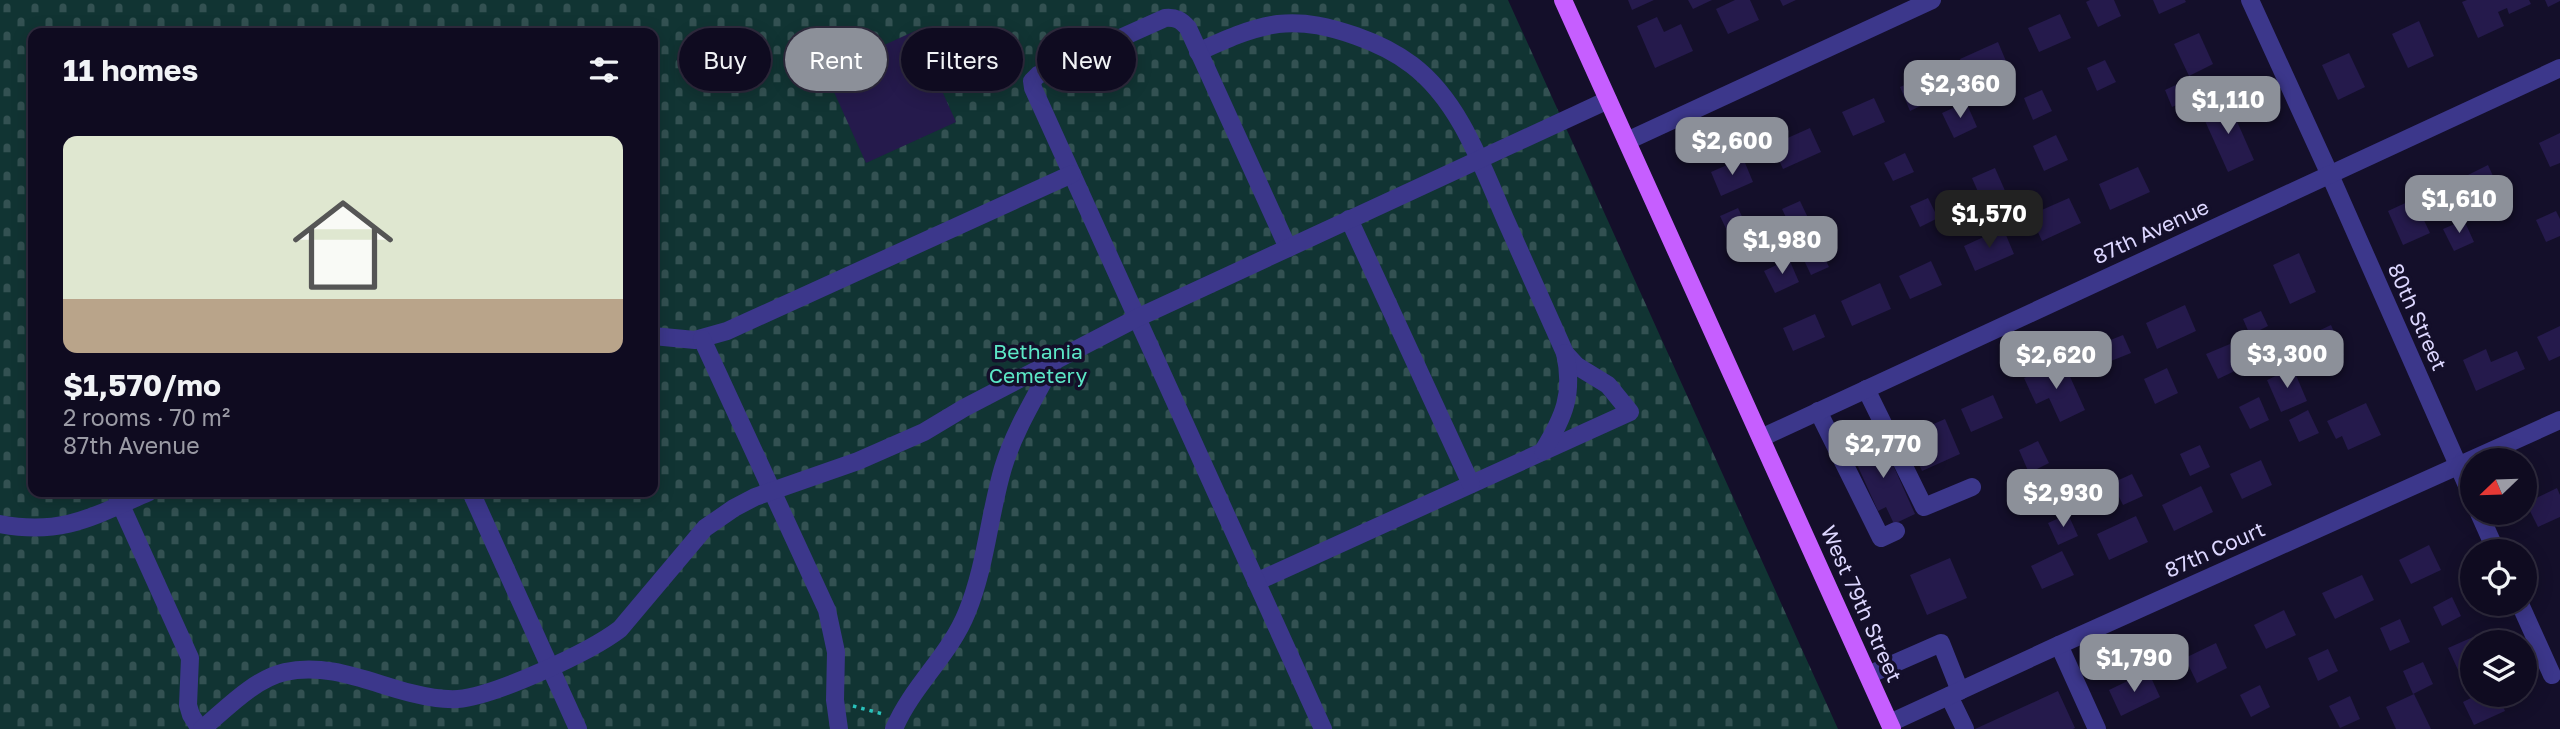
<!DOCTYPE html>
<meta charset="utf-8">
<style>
body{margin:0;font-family:"Golos Text",sans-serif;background:#1d192d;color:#f1f3f6;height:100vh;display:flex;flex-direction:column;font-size:26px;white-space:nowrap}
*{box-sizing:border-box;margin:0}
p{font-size:23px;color:#9b9ba5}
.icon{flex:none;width:38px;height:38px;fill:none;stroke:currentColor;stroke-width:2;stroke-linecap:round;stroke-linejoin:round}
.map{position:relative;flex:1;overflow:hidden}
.side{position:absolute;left:28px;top:28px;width:630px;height:469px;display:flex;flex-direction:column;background:#0f0b20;border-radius:14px;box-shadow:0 4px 18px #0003,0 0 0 2px #2f2b3e}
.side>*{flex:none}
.banner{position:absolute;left:679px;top:28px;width:665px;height:63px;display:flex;gap:14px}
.needle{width:46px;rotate:247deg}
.controls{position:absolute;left:2460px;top:448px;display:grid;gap:14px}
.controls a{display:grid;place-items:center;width:77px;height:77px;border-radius:50%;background:#0f0b20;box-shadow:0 4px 18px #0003,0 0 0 2px #2f2b3e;font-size:35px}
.price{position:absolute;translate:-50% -60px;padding:0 16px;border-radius:14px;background:#8c9099;color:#fff;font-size:23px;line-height:46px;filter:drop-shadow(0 2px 4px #0008)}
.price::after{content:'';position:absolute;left:50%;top:42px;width:21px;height:16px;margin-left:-10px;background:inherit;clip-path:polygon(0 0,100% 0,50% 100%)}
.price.selected{background:#222;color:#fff}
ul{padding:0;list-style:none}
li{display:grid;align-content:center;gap:14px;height:371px;padding:0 35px}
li+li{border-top:2px solid #2f2b3e}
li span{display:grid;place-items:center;height:217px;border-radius:14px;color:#555}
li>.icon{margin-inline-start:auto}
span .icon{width:126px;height:126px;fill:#fffc;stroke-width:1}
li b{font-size:30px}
h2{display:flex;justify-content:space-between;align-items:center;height:84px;padding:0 35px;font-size:30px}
.tag{padding:0 24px;border-radius:32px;background:#0f0b20;box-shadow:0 4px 18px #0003,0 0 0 2px #2f2b3e;font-size:24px;line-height:63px}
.tag.selected{background:#8c9099;color:#fff}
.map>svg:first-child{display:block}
.cemetery{fill:url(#cemetery-stones);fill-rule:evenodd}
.building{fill:#251a4c}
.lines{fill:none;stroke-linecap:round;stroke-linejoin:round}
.path{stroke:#29c2bb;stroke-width:3.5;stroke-dasharray:3.5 5;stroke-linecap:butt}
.minor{stroke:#3c378b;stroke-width:18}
.major{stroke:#c65eff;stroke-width:18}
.labels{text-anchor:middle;stroke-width:7;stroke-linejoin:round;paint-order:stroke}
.street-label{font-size:21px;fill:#ddd7ff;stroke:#140f2a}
.park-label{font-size:21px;fill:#5ce7c6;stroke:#140f2a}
</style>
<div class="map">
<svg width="2560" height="729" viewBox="0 0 2560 729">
<defs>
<pattern id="cemetery-stones" width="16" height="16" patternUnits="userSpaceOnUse" patternTransform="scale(1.75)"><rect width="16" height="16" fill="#113433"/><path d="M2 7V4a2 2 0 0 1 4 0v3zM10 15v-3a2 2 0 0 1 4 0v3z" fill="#335152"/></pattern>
</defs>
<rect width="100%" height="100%" fill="#140f2a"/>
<path class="cemetery" d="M0 0H1508L1838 729H0ZM33 33H653V492H33Z"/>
<g class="building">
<polygon points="1628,0 1654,0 1632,10"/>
<polygon points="1688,0 1712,0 1693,9"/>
<polygon points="1735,0 1750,0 1759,20 1728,34 1716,9"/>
<polygon points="1780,0 1796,0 1783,6"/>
<polygon points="2090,0 2114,0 2121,16 2098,27 2086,2"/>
<polygon points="2153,0 2185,0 2186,2 2159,14"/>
<polygon points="2467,0 2529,0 2531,4 2509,14 2507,8 2498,12 2504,26 2478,38 2462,2"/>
<polygon points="2545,0 2560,0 2560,1 2548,7"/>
<polygon points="2060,14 2071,38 2039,52 2028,28"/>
<polygon points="1657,17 1664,32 1681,24 1693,51 1655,68 1637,26"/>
<polygon points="2419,21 2434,56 2408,68 2392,34"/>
<polygon points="915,31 956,122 866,163 825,72"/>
<polygon points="2199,33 2213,64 2189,76 2174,44"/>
<polygon points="1998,42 2008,66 1970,83 1960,59"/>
<polygon points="2349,53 2365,87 2338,100 2322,65"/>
<polygon points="2105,60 2116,82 2097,91 2087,68"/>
<polygon points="1932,73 1942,96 1910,111 1900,87"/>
<polygon points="2180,83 2188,100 2172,107 2165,90"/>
<polygon points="2042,90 2052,111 2033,120 2024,98"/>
<polygon points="1874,98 1885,122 1853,136 1842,112"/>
<polygon points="2228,101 2254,160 2228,172 2201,112"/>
<polygon points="1966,102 1977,127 1954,138 1942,113"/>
<polygon points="1810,128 1821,152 1783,169 1772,145"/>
<polygon points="2560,133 2560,163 2550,167 2539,143"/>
<polygon points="2056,135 2068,160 2044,171 2033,146"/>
<polygon points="1905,153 1914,172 1893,181 1884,163"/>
<polygon points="1743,158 1753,182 1721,196 1711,172"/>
<polygon points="2488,165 2503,198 2481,208 2466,176"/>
<polygon points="2138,167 2150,192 2110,210 2099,184"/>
<polygon points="1995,168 2006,193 1983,203 1972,178"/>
<polygon points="1928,198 1938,218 1920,227 1910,206"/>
<polygon points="2069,198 2081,223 2042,241 2030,215"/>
<polygon points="2414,199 2430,233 2403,245 2388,211"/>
<polygon points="1800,201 1810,222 1792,230 1782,209"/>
<polygon points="1738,208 1748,229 1730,237 1720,216"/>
<polygon points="2556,211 2560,219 2560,236 2546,242 2536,220"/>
<polygon points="2464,220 2474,242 2454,251 2443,229"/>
<polygon points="2003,228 2014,254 1975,271 1964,246"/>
<polygon points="1819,246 1829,267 1811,275 1801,254"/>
<polygon points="2299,253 2316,292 2290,304 2273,265"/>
<polygon points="1789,259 1799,282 1775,293 1764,271"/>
<polygon points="1931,261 1942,285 1910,299 1899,276"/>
<polygon points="1880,283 1891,309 1852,326 1841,301"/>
<polygon points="2185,305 2196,331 2157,349 2146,323"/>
<polygon points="2261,311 2268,326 2250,335 2243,319"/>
<polygon points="1815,314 1825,337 1793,351 1783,328"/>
<polygon points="2331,325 2344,355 2312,370 2299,340"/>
<polygon points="2560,326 2560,356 2549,361 2537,337"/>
<polygon points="2123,335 2131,353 2106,363 2098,345"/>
<polygon points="2230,344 2241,368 2218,379 2206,354"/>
<polygon points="2486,349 2491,362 2517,351 2525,369 2476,391 2463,360"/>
<polygon points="2063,361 2085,410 2060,422 2049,398 2036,404 2024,378"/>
<polygon points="2167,368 2178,393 2155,404 2144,379"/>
<polygon points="2293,368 2307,401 2281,412 2267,380"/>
<polygon points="1993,395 2003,418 1971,432 1961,409"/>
<polygon points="2259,397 2269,420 2250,429 2239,407"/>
<polygon points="2366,403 2381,435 2348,450 2342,436 2336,439 2327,421"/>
<polygon points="2308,410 2319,433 2299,442 2289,420"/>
<polygon points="1945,419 1960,454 1922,471 1906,436"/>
<polygon points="1881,438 1915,514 1894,524 1886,507 1878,511 1851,451"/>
<polygon points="2038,441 2049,463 2029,473 2019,450"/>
<polygon points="2200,445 2210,467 2190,476 2180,454"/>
<polygon points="2261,460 2272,485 2242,499 2230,474"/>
<polygon points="2132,474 2143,496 2123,505 2112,483"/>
<polygon points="2201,486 2213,512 2174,531 2162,505"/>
<polygon points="2557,488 2560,495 2560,517 2538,527 2526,503"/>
<polygon points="2068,514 2078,536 2058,545 2048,523"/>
<polygon points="2136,516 2148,542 2109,560 2097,534"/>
<polygon points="2429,545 2441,570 2411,584 2399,560"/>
<polygon points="2062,551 2074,575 2042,589 2031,566"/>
<polygon points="1950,558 1967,598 1927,615 1910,575"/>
<polygon points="2362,575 2374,600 2335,619 2322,593"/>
<polygon points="2452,597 2461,616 2442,626 2433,607"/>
<polygon points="2284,610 2296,635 2266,649 2254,625"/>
<polygon points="2400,619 2410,642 2390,651 2380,628"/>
<polygon points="2473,637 2475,642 2473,642 2473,663 2458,670 2448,648"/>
<polygon points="2216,643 2227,668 2197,683 2185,658"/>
<polygon points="2328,649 2338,671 2318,681 2308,658"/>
<polygon points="2423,662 2433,684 2413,694 2403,671"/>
<polygon points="2148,671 2160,697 2121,716 2109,690"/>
<polygon points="2260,685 2270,707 2251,717 2240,695"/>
<polygon points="2058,691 2075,728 2073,729 1975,729"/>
<polygon points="2414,694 2431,729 2396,729 2386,707"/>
<polygon points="2477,695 2498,695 2505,711 2474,725 2463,702"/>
<polygon points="2350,696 2360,719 2340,728 2329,706"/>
</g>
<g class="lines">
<polyline class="path" points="853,706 883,714"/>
<g class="minor">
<polyline points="2250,0 2330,175 2473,499"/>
<path d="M1198 52C1224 40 1250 28 1278 24 1306 21 1330 27 1356 36 1376 43 1395 52 1412 65 1461 102 1483 169 1507 223 1526 266 1546 310 1565 353L1577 366 1608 385 1630 412 1256 582"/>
<polyline points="1627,141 1932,0"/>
<polyline points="1349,219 1471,484"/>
<path d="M1288 248 1188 28C1181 20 1176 17 1165 18L1038 75 1032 81 1033 88 1323 729"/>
<polyline points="653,336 695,340 727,331 1072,174"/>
<polyline points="702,339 827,610 836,652 835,700 839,729"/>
<polyline points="1866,389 1924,507 1972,487"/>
<polyline points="1818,411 1881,538 1896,531"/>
<polyline points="1761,438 2560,68"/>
<path d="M1543 451C1564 417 1574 394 1565 353"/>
<polyline points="115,492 190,658 188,705 191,715 200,729"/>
<polyline points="471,492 578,729"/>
<polyline points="2479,513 2496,551"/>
<path d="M0 524C62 536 94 516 149 492"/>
<polyline points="2520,604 2552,675"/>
<polyline points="2059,645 2097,729"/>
<polyline points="1868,675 1941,643 1960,691"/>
<polyline points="1949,696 1965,729"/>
<polyline points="1890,723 2059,645 2560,420"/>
<path d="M202 729C226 709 254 679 285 672 328 662 371 683 411 693 427 697 442 700 458 699 495 696 590 652 620 629L705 528 734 508 755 497 858 461 924 432 964 408 1137 318 1608 100"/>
<path d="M894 729C912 686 950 655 967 612 986 566 989 515 1003 468 1014 431 1036 396 1054 362"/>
</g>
<polyline class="major" points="1563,0 1892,729"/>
</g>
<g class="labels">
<g class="street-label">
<text transform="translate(2151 232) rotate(-25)" y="7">87th Avenue</text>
<text transform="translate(2417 317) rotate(66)" y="7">80th Street</text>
<text transform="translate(2215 550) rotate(-24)" y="7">87th Court</text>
<text transform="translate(1861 604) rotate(66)" y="7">West 79th Street</text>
</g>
<g class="park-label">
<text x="1038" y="359">Bethania<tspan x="1038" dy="24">Cemetery</tspan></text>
</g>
</g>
</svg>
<div class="controls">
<a><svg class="needle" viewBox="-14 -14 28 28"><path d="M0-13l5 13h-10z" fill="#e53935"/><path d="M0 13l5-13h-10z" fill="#9b9ba5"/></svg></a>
<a><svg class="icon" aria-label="locate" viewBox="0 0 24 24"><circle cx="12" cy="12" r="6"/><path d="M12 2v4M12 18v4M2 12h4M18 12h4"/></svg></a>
<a><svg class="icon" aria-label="layers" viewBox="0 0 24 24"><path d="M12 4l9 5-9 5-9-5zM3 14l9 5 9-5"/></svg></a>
</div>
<b class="price" style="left:1960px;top:120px">$2,360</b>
<b class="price" style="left:2228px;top:136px">$1,110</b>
<b class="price" style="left:1732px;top:177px">$2,600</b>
<b class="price" style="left:2459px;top:235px">$1,610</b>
<b class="price selected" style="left:1989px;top:250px">$1,570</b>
<b class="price" style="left:1782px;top:276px">$1,980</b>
<b class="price" style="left:2287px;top:390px">$3,300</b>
<b class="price" style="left:2056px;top:391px">$2,620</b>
<b class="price" style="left:1883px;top:480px">$2,770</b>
<b class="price" style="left:2063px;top:529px">$2,930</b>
<b class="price" style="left:2134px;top:694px">$1,790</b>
<div class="banner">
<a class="tag">Buy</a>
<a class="tag selected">Rent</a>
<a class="tag">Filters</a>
<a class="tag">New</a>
</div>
<section class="side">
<h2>11 homes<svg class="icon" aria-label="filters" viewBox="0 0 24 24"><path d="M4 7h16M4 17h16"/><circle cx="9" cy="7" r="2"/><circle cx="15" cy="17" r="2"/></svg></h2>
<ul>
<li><span style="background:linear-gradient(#dfe7d0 75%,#b9a48a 0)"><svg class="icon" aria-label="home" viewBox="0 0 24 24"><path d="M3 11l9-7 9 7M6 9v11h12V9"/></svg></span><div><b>$1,570/mo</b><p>2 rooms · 70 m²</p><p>87th Avenue</p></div></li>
</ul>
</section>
</div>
